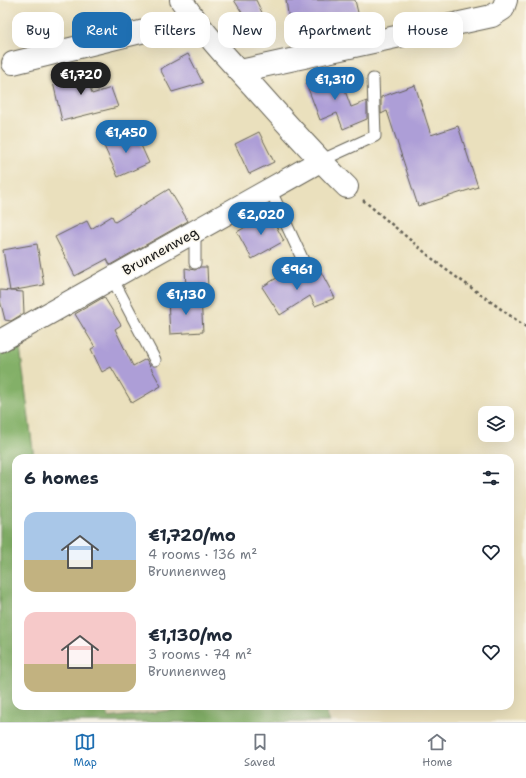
<!DOCTYPE html>
<meta charset="utf-8">
<style>
body{margin:0;font-family:"Shantell Sans",sans-serif;background:#f6f6f7;color:#1f2937;height:100vh;display:flex;flex-direction:column;font-size:15px;white-space:nowrap}
*{box-sizing:border-box;margin:0}
p{font-size:13px;color:#747a83}
.icon{flex:none;width:22px;height:22px;fill:none;stroke:currentColor;stroke-width:2;stroke-linecap:round;stroke-linejoin:round}
.map{position:relative;flex:1;overflow:hidden}
.details{position:absolute;left:12px;top:454px;width:502px;height:256px;display:flex;flex-direction:column;background:#fff;border-radius:12px;box-shadow:0 4px 16px #0002}
.details>*{flex:none}
.hud{position:absolute;left:12px;top:12px;width:502px;height:36px;display:flex;gap:8px}
.controls{position:absolute;left:478px;top:406px;display:grid;gap:8px}
.controls a{display:grid;place-items:center;width:36px;height:36px;border-radius:8px;background:#fff;box-shadow:0 4px 16px #0002;font-size:20px}
.price{position:absolute;translate:-50% -34px;padding:0 9px;border-radius:14px;background:#1f6fb2;color:#fff;font-size:13px;line-height:26px;filter:drop-shadow(0 1px 2px #0008)}
.price::after{content:'';position:absolute;left:50%;top:24px;width:12px;height:9px;margin-left:-6px;background:inherit;clip-path:polygon(0 0,100% 0,50% 100%)}
.price.on{background:#222;color:#fff}
ul{padding:0;list-style:none}
li{display:flex;align-items:center;gap:12px;height:100px;padding:0 12px}
li span{display:grid;place-items:center;flex:none;width:112px;height:80px;border-radius:12px;color:#555}
li>.icon{margin-inline-start:auto}
span .icon{width:48px;height:48px;fill:#fffc;stroke-width:1}
li b{font-size:17px}
h2{display:flex;justify-content:space-between;align-items:center;height:48px;padding:0 12px;font-size:17px}
.pill{padding:0 14px;border-radius:12px;background:#fff;box-shadow:0 4px 16px #0002;font-size:14px;line-height:36px}
.pill.on{background:#1f6fb2;color:#fff}
.tab-bar{display:flex;justify-content:space-around;align-items:center;height:56px;border-top:1px solid #e0e1e3;background:#fff;font-size:11px;color:#747a83}
.tab-bar a{display:grid;justify-items:center;gap:2px}
.tab-bar .on{color:#1f6fb2}
.map>svg:first-child{display:block}
.forest{fill:#83b068;stroke:#506642}
.building{fill:#ad9ed7}
.lines{fill:none;stroke-linecap:round;stroke-linejoin:round}
.service-casing{stroke:#646154;stroke-width:13}
.minor-casing{stroke:#646154;stroke-width:24}
.path{stroke:#646154;stroke-width:2.5;stroke-dasharray:3 3;stroke-linecap:butt}
.service{stroke:#fff;stroke-width:11}
.minor{stroke:#fff;stroke-width:22}
.labels{text-anchor:middle;stroke-width:3;stroke-linejoin:round;paint-order:stroke}
.street-label{font-size:14px;fill:#1c1c1c;stroke:#fbf7ec}
</style>
<div class="map">
<svg width="526" height="722" viewBox="0 0 526 722">
<rect width="100%" height="100%" fill="#fbf7ec"/>
<filter id="ink" filterUnits="userSpaceOnUse"><feTurbulence type="fractalNoise" baseFrequency=".025" numOctaves="2"/><feDisplacementMap in="SourceGraphic" scale="8" xChannelSelector="R" yChannelSelector="G"/><feConvolveMatrix kernelMatrix="1 2 1 2 8 2 1 2 1" color-interpolation-filters="sRGB"/></filter>
<filter id="wash" filterUnits="userSpaceOnUse"><feTurbulence type="fractalNoise" baseFrequency=".012" numOctaves="4" result="noise"/><feDisplacementMap in="SourceGraphic" scale="16" xChannelSelector="R" yChannelSelector="G"/><feGaussianBlur stdDeviation="0.9" result="paint"/><feColorMatrix in="noise" values="0 0 0 0 0 0 0 0 0 0 0 0 0 0 0 0 0 1.4 0 .05"/><feComposite in="paint" operator="in"/></filter>
<g filter="url(#wash)">
<rect width="100%" height="100%" fill="#eae0bd"/>
<polygon class="forest" points="18,332 34,458 16,458 16,706 105,706 109,718 204,706 323,706 330,722 0,722 0,336"/>
<g id="blocks">
<g class="building">
<polygon points="234,0 256,0 266,21 253,30"/>
<polygon points="286,0 355,0 359,17 338,23 338,20 290,27"/>
<polygon points="188,54 203,83 172,92 160,69"/>
<polygon points="86,70 92,94 111,88 118,107 62,121 52,78"/>
<polygon points="338,72 351,107 367,101 367,119 343,129 337,113 320,120 306,83"/>
<polygon points="415,85 431,135 458,126 478,187 418,206 387,111 381,114 381,97"/>
<polygon points="135,132 149,163 118,177 104,146"/>
<polygon points="259,132 274,162 249,174 235,144"/>
<polygon points="169,189 188,221 110,265 107,259 75,276 55,237 87,221 91,229 112,216 115,222"/>
<polygon points="269,213 284,241 252,259 237,232"/>
<polygon points="37,244 44,285 10,291 3,250"/>
<polygon points="200,267 207,267 208,288 186,289 185,268 195,270"/>
<polygon points="293,268 302,282 321,272 335,298 315,306 310,296 280,315 262,287"/>
<polygon points="0,290 23,292 24,313 11,321 5,320 0,300"/>
<polygon points="104,297 121,325 115,329 133,366 146,359 161,386 132,403 111,367 102,372 91,349 95,347 75,314"/>
<polygon points="201,297 203,332 170,334 168,300"/>
</g>
</g>
</g>
<g filter="url(#ink)">
<use href="#blocks" fill-opacity="0" stroke="#646154" stroke-width="1"/>
<g class="lines">
<g class="service-casing">
<g id="service">
<polyline points="320,161 375,136 373,79"/>
<polyline points="270,189 307,269"/>
<polyline points="195,263 195,231"/>
<polyline points="112,278 155,360"/>
</g>
</g>
<g class="minor-casing">
<g id="minor">
<path d="M181 0C202 31 228 59 253 86 284 121 314 155 347 187"/>
<polyline points="13,63 194,19"/>
<polyline points="240,71 492,16 503,9 506,0"/>
<polyline points="0,341 320,161"/>
</g>
</g>
<polyline class="path" points="363,200 441,266 526,327"/>
<use href="#service" class="service"/>
<use href="#minor" class="minor"/>
</g>
</g>
<g class="labels">
<g class="street-label">
<text transform="translate(160 251) rotate(-29)" y="5">Brunnenweg</text>
</g>
</g>
</svg>
<div class="controls">
<a><svg class="icon" aria-label="layers" viewBox="0 0 24 24"><path d="M12 4l9 5-9 5-9-5zM3 14l9 5 9-5"/></svg></a>
</div>
<b class="price on" style="left:81px;top:96px">€1,720</b>
<b class="price" style="left:335px;top:101px">€1,310</b>
<b class="price" style="left:126px;top:154px">€1,450</b>
<b class="price" style="left:261px;top:236px">€2,020</b>
<b class="price" style="left:297px;top:291px">€961</b>
<b class="price" style="left:186px;top:316px">€1,130</b>
<div class="hud">
<a class="pill">Buy</a>
<a class="pill on">Rent</a>
<a class="pill">Filters</a>
<a class="pill">New</a>
<a class="pill">Apartment</a>
<a class="pill">House</a>
</div>
<section class="details">
<h2>6 homes<svg class="icon" aria-label="filters" viewBox="0 0 24 24"><path d="M4 7h16M4 17h16"/><circle cx="9" cy="7" r="2"/><circle cx="15" cy="17" r="2"/></svg></h2>
<ul>
<li><span style="background:linear-gradient(#a9c7e8 60%,#c2b280 0)"><svg class="icon" aria-label="home" viewBox="0 0 24 24"><path d="M3 11l9-7 9 7M6 9v11h12V9"/></svg></span><div><b>€1,720/mo</b><p>4 rooms · 136 m²</p><p>Brunnenweg</p></div><svg class="icon" aria-label="heart" viewBox="0 0 24 24"><path d="M12 20l-8-8c-3-5 5-10 8-4 3-6 11-1 8 4z"/></svg></li>
<li><span style="background:linear-gradient(#f6c9c9 65%,#c2b280 0)"><svg class="icon" aria-label="home" viewBox="0 0 24 24"><path d="M3 11l9-7 9 7M6 9v11h12V9"/></svg></span><div><b>€1,130/mo</b><p>3 rooms · 74 m²</p><p>Brunnenweg</p></div><svg class="icon" aria-label="heart" viewBox="0 0 24 24"><path d="M12 20l-8-8c-3-5 5-10 8-4 3-6 11-1 8 4z"/></svg></li>
</ul>
</section>
</div>
<nav class="tab-bar">
<a class="on"><svg class="icon" aria-label="map" viewBox="0 0 24 24"><path d="M3 6l6-2 6 2 6-2v14l-6 2-6-2-6 2zM9 4v14M15 6v14"/></svg>Map</a>
<a><svg class="icon" aria-label="saved" viewBox="0 0 24 24"><path d="M7 4h10v16l-5-4-5 4z"/></svg>Saved</a>
<a><svg class="icon" aria-label="home" viewBox="0 0 24 24"><path d="M3 11l9-7 9 7M6 9v11h12V9"/></svg>Home</a>
</nav>
